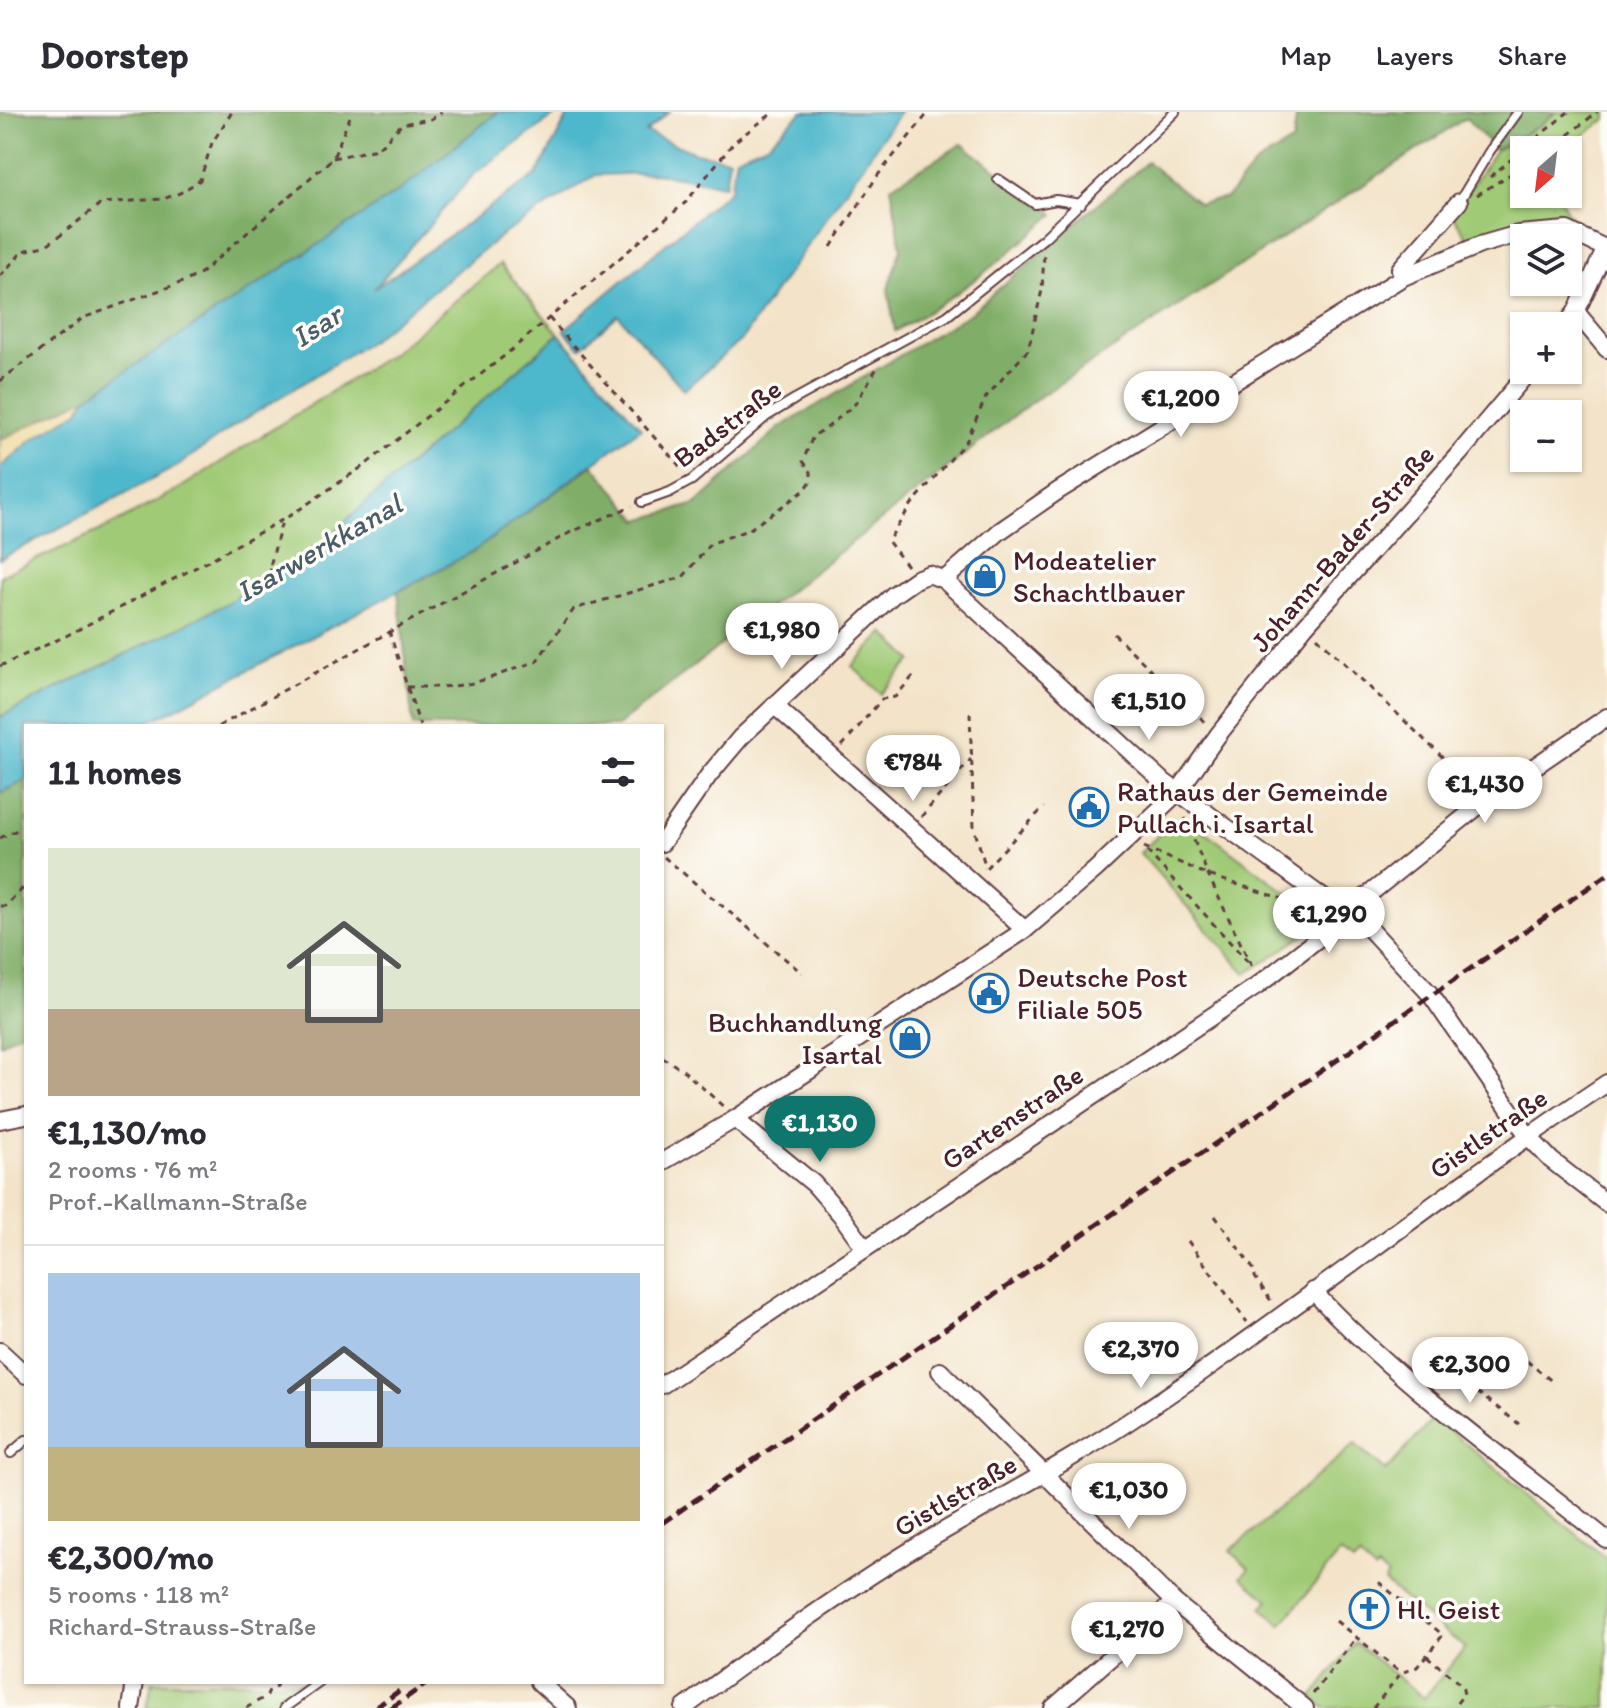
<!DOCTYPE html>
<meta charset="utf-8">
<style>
body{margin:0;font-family:Itim,sans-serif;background:#f7f7f7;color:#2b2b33;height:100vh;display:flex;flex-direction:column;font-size:30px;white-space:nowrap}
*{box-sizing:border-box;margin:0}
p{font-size:26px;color:#7c7c81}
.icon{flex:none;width:44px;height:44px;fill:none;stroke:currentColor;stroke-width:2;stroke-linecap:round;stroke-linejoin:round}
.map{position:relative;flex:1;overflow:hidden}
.details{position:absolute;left:24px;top:612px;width:640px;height:960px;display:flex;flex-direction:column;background:#fff;border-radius:0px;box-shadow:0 2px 6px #0004}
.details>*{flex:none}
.needle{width:52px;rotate:208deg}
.controls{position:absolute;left:1510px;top:24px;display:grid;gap:16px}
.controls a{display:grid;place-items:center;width:72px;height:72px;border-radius:0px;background:#fff;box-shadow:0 2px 6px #0004;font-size:40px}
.price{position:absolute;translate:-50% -68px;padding:0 18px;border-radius:28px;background:#fff;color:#222;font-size:26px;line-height:52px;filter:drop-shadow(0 2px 4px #0008)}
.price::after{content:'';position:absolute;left:50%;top:48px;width:24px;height:18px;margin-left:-12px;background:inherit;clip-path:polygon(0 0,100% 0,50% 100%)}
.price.on{background:#0f766e;color:#fff}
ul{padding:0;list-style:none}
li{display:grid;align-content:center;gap:16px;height:424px;padding:0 24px}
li+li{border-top:2px solid #e1e1e2}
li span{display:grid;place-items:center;height:248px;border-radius:0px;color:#555}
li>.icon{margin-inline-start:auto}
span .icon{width:144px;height:144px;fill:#fffc;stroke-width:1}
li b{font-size:34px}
h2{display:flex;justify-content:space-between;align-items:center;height:96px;padding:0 24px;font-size:34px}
header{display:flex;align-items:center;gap:48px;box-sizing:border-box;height:112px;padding:0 40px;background:#fff;border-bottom:2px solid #e1e1e2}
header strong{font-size:38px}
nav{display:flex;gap:44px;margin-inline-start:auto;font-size:28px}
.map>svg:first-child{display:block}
.green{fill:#a0ca76;stroke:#757450;stroke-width:2}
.forest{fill:#80ae67;stroke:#656649;stroke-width:2}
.sand{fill:#eeda9e;stroke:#9c7c64;stroke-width:2}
.water{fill:#4db7cb;stroke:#4c6b7b;stroke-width:2}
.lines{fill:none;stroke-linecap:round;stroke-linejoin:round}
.service-casing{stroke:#633c43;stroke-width:12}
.minor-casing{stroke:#633c43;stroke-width:20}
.path{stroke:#633c43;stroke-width:3;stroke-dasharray:6 6;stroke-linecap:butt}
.service{stroke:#fff;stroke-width:8}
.minor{stroke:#fff;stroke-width:16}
.rail{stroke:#4a1f2b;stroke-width:5;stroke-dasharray:12 6;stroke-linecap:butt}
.labels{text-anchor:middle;stroke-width:7;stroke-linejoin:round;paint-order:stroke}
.street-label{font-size:28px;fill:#4a1f2b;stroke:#fdfcf7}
.poi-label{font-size:28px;fill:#4a1f2b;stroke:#fdfcf7;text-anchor:start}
.water-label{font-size:30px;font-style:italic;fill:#4b5c6b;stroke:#fdfcf7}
</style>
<header>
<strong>Doorstep</strong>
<nav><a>Map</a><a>Layers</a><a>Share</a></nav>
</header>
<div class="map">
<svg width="1607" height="1596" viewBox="0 0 1607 1596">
<rect width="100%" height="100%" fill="#fdfcf7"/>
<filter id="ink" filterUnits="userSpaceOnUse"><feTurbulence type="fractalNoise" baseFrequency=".0125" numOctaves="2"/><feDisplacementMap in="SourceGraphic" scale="16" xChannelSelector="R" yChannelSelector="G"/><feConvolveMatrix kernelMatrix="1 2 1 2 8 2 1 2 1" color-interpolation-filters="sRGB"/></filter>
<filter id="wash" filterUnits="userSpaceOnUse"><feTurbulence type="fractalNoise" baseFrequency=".006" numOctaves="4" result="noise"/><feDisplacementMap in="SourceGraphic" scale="32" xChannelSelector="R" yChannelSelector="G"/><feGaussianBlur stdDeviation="1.8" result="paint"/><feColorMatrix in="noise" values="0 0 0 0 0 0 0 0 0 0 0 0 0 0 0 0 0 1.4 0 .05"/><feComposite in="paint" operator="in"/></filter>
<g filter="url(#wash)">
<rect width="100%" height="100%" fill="#f3e3c8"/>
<g class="green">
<polygon points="1556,0 1607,0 1607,7 1562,38 1524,38 1524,82 1557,82 1576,114 1470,129 1452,103 1496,38 1537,15"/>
<polygon points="500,152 559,222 351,404 326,429 222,494 0,605 0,464 110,414 177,378 392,241"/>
<polygon points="884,521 912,548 881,582 852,554"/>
<polygon points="1187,706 1315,802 1316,811 1313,817 1246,862 1140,741 1174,708"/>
<polygon points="1434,1306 1607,1447 1607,1596 1325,1596 1312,1585 1355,1531 1424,1586 1465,1536 1384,1470 1388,1464 1378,1456 1375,1459 1359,1445 1353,1451 1340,1441 1281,1513 1262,1496 1269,1488 1241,1465 1249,1456 1230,1439 1355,1332 1386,1359"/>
<polygon points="152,1570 308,1570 272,1596 147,1596"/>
</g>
<g class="forest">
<polygon points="0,0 498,0 399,79 230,192 86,286 0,328"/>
<polygon points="1297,0 1556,0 1537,15 1496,38 1466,6 1033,289 617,614 413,614 398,480 474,439 593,353 639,408 696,392 779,316 969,202 1147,50 1199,92 1227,86 1254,53 1293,29"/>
<path d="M962 32 1054 102C1002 148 956 186 895 219L888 177 901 136 891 74Z"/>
<polygon points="26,668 26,917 0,932 0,681"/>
</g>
<polygon class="sand" points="86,286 80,298 32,328 0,356 0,328"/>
<g class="water">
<polygon points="498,0 560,0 474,62 374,177 537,62 570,0 669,0 646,20 695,41 729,47 725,73 655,61 596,63 502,123 369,230 234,314 176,355 0,447 0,356 32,328 80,298 86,286 399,79"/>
<polygon points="802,0 900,0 742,227 684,278 618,203 580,236 564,218 730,78 736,45 769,31"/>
<polygon points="559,222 641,316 474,439 173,598 139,614 26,614 26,668 0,681 0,605 222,494 326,429 351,404"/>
</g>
</g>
<g filter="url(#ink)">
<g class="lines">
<g class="service-casing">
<g id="service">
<polyline points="998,67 1035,92 1056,88 1081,92"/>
<polyline points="1459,90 1489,40 1518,0"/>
<polyline points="642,390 670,380 692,368 767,304 795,287 947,204 1044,126 1175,0"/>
<polyline points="11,1341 26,1328"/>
<polyline points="284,1596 320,1570"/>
</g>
</g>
<g class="minor-casing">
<g id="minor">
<polyline points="1403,165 1400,157 1459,90"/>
<polyline points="1576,200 1607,237"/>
<polyline points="1565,214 1576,200 1605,138"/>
<polyline points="944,468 1000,419 1058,379 1403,165 1480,133 1518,122 1567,118 1607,137"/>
<polyline points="774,593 1025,818"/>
<polyline points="662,731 709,663 741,625 893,483 916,467 929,462 944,468 1160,667 1325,787 1367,814 1431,883 1528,1024 1551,1048 1607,1092"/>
<polyline points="735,1007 814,1072 841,1103 864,1135"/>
<polyline points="0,1008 26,1003"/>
<polyline points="662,1050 735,1007 1025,818 1095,758 1177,681 1218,623 1305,514 1459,342 1530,258"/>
<path d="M1313 1179C1399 1272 1508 1348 1607 1428"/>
<polyline points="0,1239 26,1263"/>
<polyline points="940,1259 1174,1490 1305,1596"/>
<polyline points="662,1273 1257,874 1338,811 1357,792 1487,687 1607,605"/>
<polyline points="539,1570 568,1596"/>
<polyline points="131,1596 135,1570"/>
<path d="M684 1596C757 1541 830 1488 908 1440 984 1394 1063 1354 1137 1304 1297 1198 1447 1077 1607 971"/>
<polyline points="1053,1596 1174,1490"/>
</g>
</g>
<g class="path">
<polyline points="1549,38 1597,0"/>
<polyline points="333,46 377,37 402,12 431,7 442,0"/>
<polyline points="1490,65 1568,0"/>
<polyline points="1547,82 1559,103"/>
<polyline points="1477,83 1524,54"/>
<polyline points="831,135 878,63 929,0"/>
<polyline points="0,164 23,139 45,134 61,123 101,91 163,87 180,81 200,68 212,31 232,0"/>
<polyline points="549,206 684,359"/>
<polyline points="0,269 83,206 188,168 201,161 333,46 352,0"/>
<polyline points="907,454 888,429 911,393 967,328 986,285 1028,238 1042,178 1044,142"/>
<polyline points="275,459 269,458 282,409"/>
<polyline points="389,519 420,614"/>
<polyline points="1114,522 1207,612"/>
<polyline points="1317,525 1476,677"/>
<polyline points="0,554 66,524 206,450 291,403 365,353 503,245 686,90 734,30 774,0"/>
<path d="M407 575C430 575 454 576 476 570 497 565 516 555 536 550L574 497 683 465 710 432 750 417 805 378 811 369V360L803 349 813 324 828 315 855 292 877 256"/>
<polyline points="970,601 974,716 986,756"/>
<polyline points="219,614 571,420 632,394"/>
<polyline points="842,634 882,587 895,585 916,561"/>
<polyline points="921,705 971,647"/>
<polyline points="1185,706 1208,763 1252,855"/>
<polyline points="0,726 26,714"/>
<polyline points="1144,735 1208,763 1305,794"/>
<polyline points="1147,739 1249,851"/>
<polyline points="664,745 802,861"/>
<polyline points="986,756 1044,695"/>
<polyline points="0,794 5,794 26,773"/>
<polyline points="662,945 684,959 725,996"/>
<polyline points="1215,1104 1255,1159 1255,1165 1271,1189"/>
<polyline points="1188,1129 1247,1210"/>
<polyline points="1508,1234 1553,1270"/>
<polyline points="1477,1280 1519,1312"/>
<polyline points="1336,1509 1401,1561"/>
<polyline points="1427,1544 1462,1574 1464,1582 1453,1596"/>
<polyline points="1313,1582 1356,1526"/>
<polyline points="246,1596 267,1584 269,1578 276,1575 277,1570"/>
<polyline points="1373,1596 1401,1561 1417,1555 1443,1523 1376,1468"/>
</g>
<use href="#service" class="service"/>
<use href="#minor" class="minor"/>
<g class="rail">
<polyline points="662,1411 1607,763"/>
<polyline points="375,1596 399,1579"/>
<polyline points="391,1596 429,1570"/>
</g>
</g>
</g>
<defs>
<g id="shop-ring" transform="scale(2)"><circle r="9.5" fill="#fdfcf7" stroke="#1f6fb2" stroke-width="1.5"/><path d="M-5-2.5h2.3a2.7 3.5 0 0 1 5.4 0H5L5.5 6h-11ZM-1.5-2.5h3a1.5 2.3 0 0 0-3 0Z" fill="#1f6fb2"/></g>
<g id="civic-ring" transform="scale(2)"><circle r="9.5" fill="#fdfcf7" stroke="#1f6fb2" stroke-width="1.5"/><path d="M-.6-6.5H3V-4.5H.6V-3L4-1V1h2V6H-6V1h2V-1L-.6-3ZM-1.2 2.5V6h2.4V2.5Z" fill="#1f6fb2"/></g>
<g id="church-ring" transform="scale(2)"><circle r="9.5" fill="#fdfcf7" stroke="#1f6fb2" stroke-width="1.5"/><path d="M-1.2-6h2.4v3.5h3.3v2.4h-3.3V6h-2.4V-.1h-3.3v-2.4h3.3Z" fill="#1f6fb2"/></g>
</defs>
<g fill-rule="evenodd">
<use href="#shop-ring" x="985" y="464"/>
<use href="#civic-ring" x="1089" y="695"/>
<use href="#civic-ring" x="989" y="881"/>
<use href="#shop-ring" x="910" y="926"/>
<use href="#church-ring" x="1369" y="1497"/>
</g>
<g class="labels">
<g class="street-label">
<text transform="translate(727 311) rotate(-37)" y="10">Badstraße</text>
<text transform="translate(1342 436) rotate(-49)" y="10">Johann-Bader-Straße</text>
<text transform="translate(1012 1005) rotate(-34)" y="10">Gartenstraße</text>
<text transform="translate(1488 1021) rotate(-35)" y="10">Gistlstraße</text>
<text transform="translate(955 1383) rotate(-30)" y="10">Gistlstraße</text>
</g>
<g class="poi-label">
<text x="1013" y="458">Modeatelier<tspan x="1013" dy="32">Schachtlbauer</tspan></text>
<text x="1117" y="689">Rathaus der Gemeinde<tspan x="1117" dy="32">Pullach i. Isartal</tspan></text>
<text x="1017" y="875">Deutsche Post<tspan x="1017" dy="32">Filiale 505</tspan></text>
<text x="882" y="920" text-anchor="end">Buchhandlung<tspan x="882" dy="32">Isartal</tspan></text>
<text x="1397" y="1507">Hl. Geist</text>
</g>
<g class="water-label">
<text transform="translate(317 214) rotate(-33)" y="10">Isar</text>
<text transform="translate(319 436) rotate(-30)" y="10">Isarwerkkanal</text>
</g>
</g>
</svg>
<div class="controls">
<a><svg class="needle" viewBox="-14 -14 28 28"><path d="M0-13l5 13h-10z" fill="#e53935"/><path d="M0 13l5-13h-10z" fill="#7c7c81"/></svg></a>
<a><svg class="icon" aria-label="layers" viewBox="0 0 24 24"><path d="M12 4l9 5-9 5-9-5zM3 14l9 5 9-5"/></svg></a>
<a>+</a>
<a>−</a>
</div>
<b class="price" style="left:1181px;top:327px">€1,200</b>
<b class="price" style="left:782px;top:559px">€1,980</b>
<b class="price" style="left:1149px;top:630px">€1,510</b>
<b class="price" style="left:913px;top:691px">€784</b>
<b class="price" style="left:1485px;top:713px">€1,430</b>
<b class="price" style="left:1329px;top:843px">€1,290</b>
<b class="price on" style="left:820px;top:1052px">€1,130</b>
<b class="price" style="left:1141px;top:1278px">€2,370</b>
<b class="price" style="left:1470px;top:1293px">€2,300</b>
<b class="price" style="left:1129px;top:1419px">€1,030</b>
<b class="price" style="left:1127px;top:1558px">€1,270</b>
<section class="details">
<h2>11 homes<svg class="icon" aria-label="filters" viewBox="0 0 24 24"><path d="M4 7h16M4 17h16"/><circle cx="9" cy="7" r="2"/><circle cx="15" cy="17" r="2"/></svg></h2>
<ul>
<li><span style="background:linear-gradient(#dfe7d0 65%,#b9a48a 0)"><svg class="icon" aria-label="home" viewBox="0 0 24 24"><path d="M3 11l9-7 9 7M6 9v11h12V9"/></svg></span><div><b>€1,130/mo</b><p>2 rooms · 76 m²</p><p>Prof.-Kallmann-Straße</p></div></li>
<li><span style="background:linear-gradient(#a9c7e8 70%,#c2b280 0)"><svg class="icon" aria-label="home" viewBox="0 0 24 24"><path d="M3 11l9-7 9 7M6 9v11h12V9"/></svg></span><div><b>€2,300/mo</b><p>5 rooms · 118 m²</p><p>Richard-Strauss-Straße</p></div></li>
</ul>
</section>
</div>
